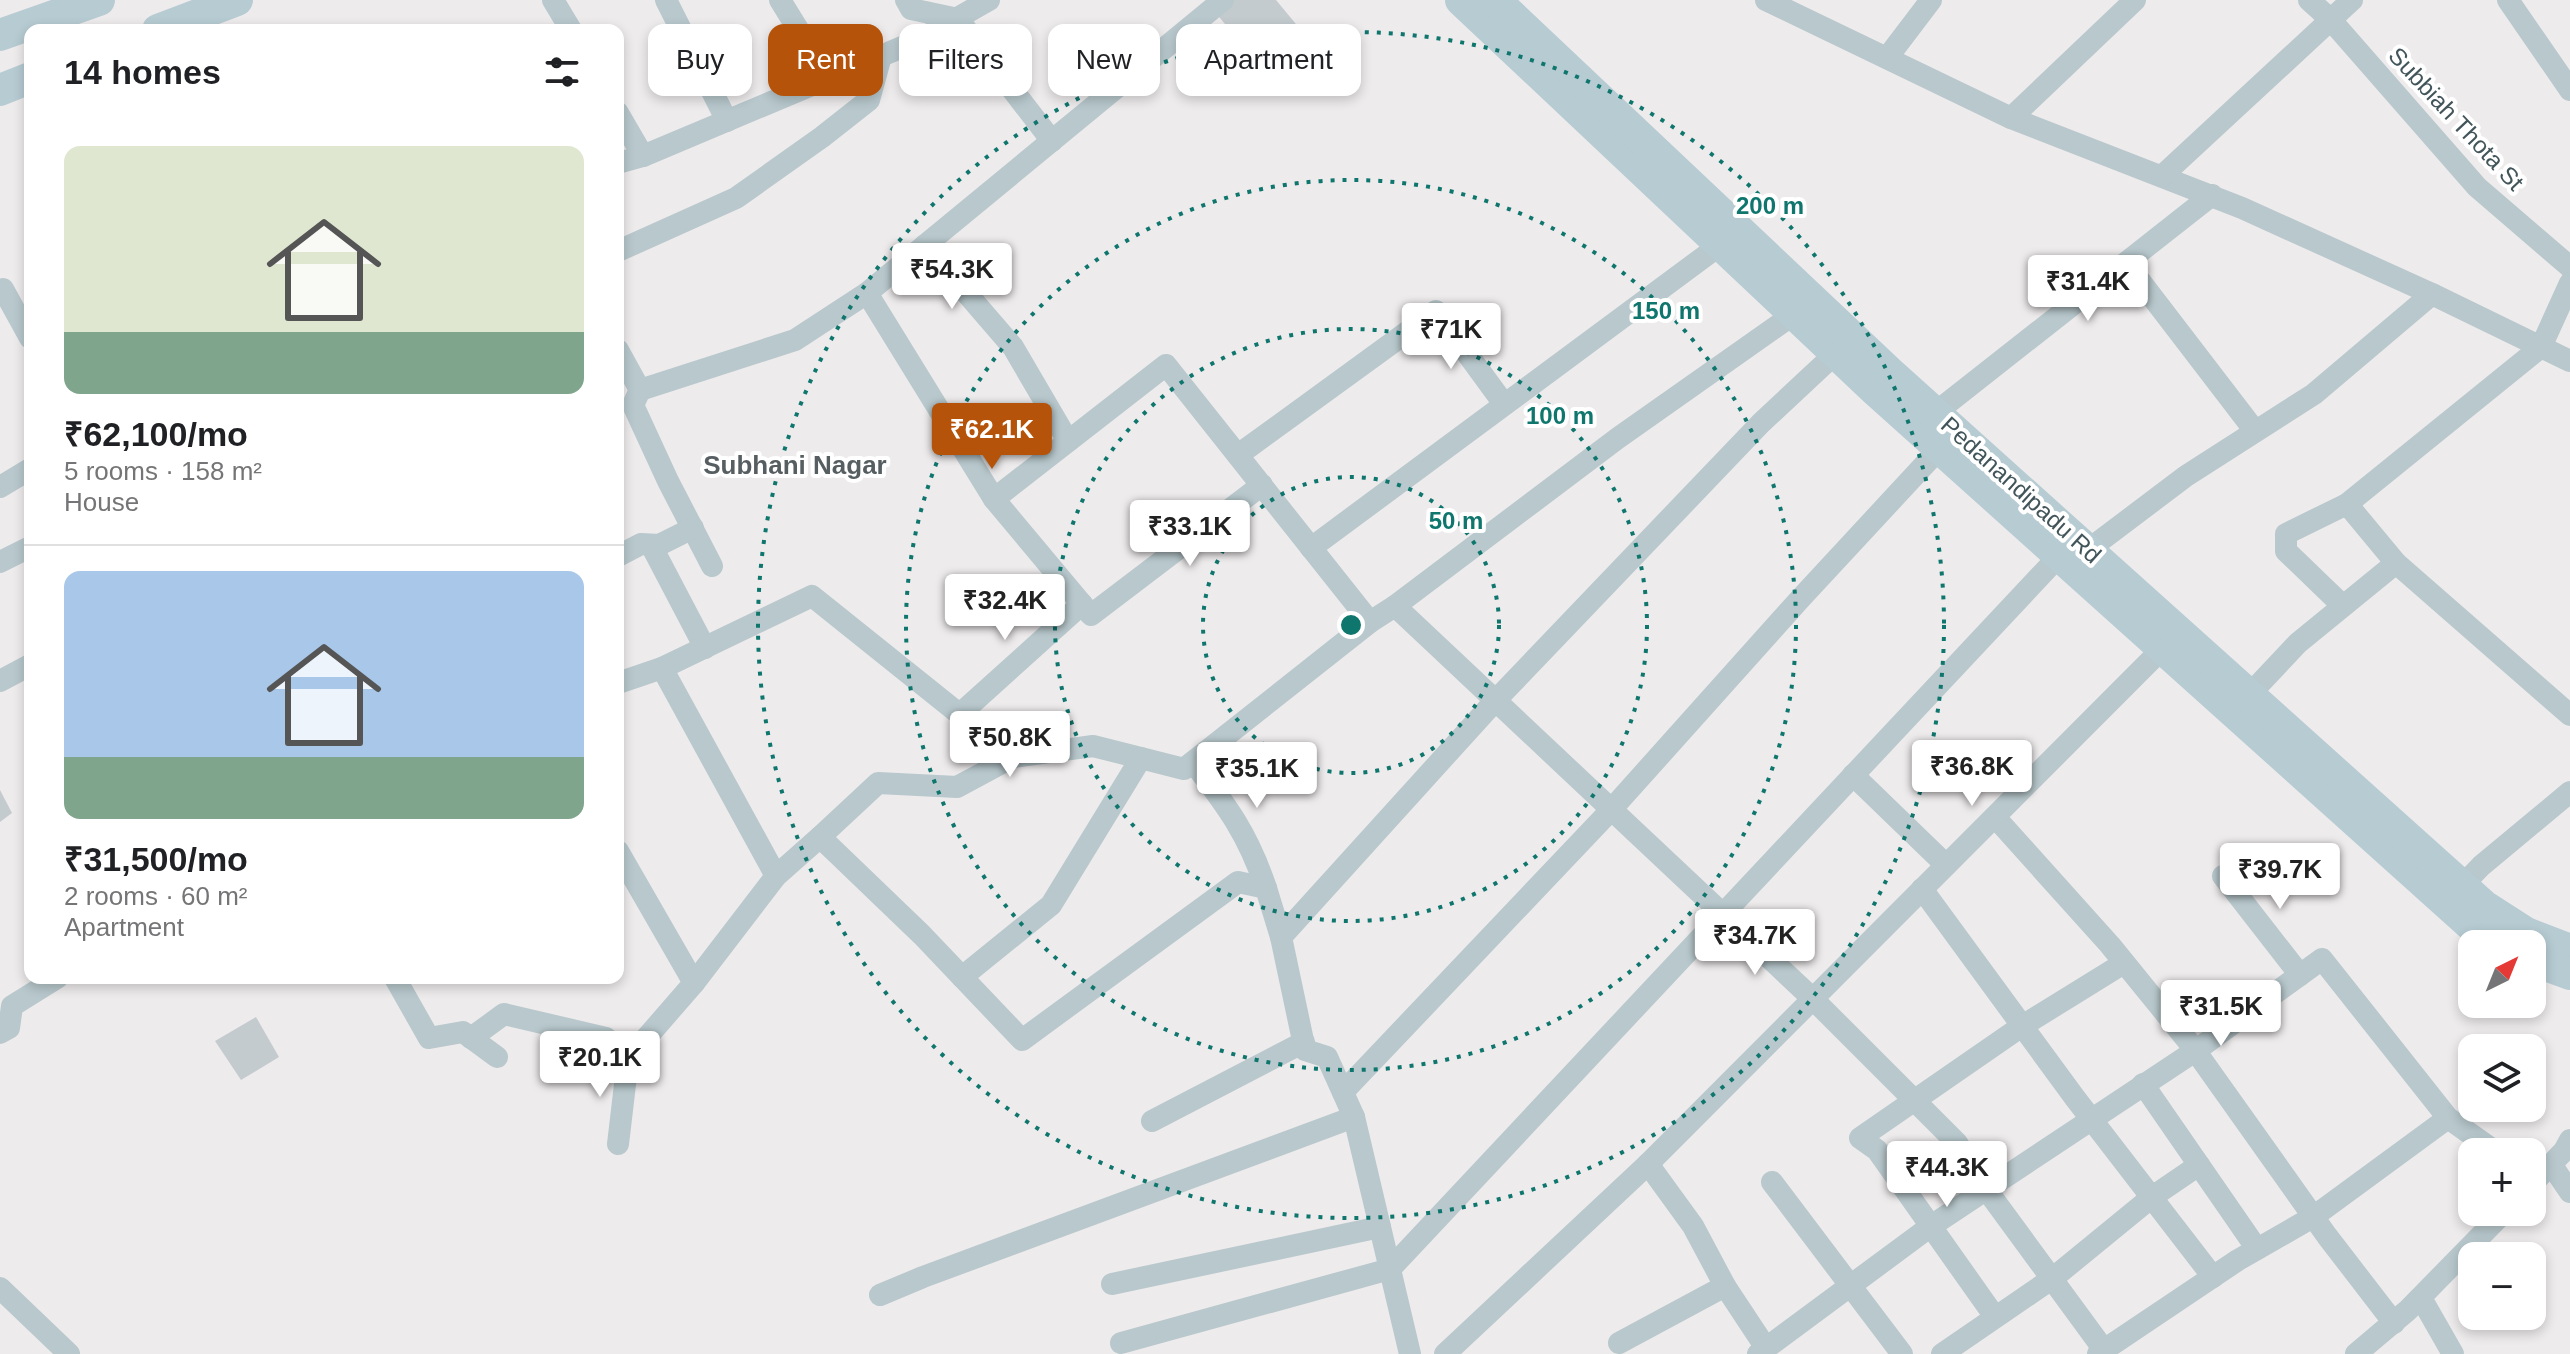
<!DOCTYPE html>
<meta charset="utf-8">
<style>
body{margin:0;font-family:Arial,sans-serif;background:#f6f6f6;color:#202124;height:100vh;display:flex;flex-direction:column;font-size:30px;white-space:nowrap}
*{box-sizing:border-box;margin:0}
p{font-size:26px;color:#757577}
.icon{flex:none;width:44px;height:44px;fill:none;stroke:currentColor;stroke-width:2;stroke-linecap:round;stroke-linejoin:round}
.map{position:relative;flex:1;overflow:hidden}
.sheet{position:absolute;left:24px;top:24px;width:600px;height:960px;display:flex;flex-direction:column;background:#fff;border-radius:16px;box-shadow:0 4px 12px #0003}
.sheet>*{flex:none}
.top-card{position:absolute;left:648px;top:24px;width:760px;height:72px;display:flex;gap:16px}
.needle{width:52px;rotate:43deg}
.tools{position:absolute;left:2458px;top:930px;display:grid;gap:16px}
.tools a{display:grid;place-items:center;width:88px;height:88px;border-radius:16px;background:#fff;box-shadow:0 4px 12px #0003;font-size:40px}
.price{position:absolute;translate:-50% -68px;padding:0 18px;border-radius:8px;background:#fff;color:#222;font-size:26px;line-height:52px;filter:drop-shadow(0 2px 4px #0008)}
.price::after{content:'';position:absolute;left:50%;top:48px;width:24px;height:18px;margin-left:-12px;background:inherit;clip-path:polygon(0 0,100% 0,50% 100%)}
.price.selected{background:#b45309;color:#fff}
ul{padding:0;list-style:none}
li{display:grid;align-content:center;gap:16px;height:424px;padding:0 40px}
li+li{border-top:2px solid #e0e0e0}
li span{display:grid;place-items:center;height:248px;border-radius:16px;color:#555}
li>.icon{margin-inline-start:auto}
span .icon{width:144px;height:144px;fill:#fffc;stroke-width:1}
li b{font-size:34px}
h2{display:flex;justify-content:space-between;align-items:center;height:96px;padding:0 40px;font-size:34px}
.chip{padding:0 28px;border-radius:16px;background:#fff;box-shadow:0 4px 12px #0003;font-size:28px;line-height:72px}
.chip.selected{background:#b45309;color:#fff}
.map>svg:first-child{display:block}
.building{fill:#c4cbcf}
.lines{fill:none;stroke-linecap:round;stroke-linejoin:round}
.street{stroke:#b8c8cc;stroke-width:22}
.secondary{stroke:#b6cbd2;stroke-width:32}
.ring{fill:none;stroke:#0f766e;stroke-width:4;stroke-dasharray:4 8}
.labels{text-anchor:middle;stroke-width:8;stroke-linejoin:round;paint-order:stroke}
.street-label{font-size:24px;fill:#42555a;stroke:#fff}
.neighbourhood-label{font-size:26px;font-weight:bold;fill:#575e61;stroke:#fff}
.centre{fill:#0f766e;stroke:#fff;stroke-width:4}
.ring-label{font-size:24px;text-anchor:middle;font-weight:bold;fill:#0f766e;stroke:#fff;stroke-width:8;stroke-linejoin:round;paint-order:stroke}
</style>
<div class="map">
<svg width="2570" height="1354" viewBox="0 0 2570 1354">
<rect width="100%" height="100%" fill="#eeebec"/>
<g class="building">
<polygon points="1229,0 1276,0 1325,59 1283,94 1215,12"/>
<polygon points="0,790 12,813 0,822"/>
<polygon points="256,1017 279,1057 241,1080 215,1041"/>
</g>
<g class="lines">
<g class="street">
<polyline points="553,0 571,30"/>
<polyline points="666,0 727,121"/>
<polyline points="780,0 828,78"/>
<polyline points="906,0 911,9 958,19 1052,141"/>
<polyline points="1766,0 2011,118 2242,208 2432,294 2570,361"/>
<polyline points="2309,0 2330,19 2477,187 2570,267"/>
<polyline points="2508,0 2570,90"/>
<polyline points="1887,58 1931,0"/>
<polyline points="618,113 643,156"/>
<polyline points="2011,118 2135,0"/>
<polyline points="618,163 643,156 919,40 989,0"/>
<polyline points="2162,176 2352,0"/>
<polyline points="925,245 1013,347 1068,441"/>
<polyline points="618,251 736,198 822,137 869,100 881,56"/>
<polyline points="2127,264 2255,431"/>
<polyline points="3,289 30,338"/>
<polyline points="867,293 994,499"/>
<polyline points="618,350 640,390 795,340 867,293 1223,0"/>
<polyline points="640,390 633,405 668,481 712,566"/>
<polyline points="1935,413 2212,195"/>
<polyline points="1238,455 1436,311 1504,404"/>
<polyline points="1262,485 1091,615 994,499 1166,365 1370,622"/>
<polyline points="0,487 30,469"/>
<polyline points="2347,504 2396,563 2570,715"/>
<polyline points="651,545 705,648"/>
<polyline points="1311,548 1720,245"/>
<polyline points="2088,550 2186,476 2314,394 2432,294"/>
<polyline points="618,556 641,544 659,545 693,528"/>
<polyline points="0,562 30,547"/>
<polyline points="2342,605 2286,551 2286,534 2347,504 2541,347 2570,283"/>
<polyline points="1395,606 1812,998 1957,1143 1986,1189 2107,1354"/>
<polyline points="662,668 776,876"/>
<polyline points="0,681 30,665"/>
<polyline points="618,683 662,668 812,596 1013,757 1093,746 1184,769 1370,622 1395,606 1618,438 1794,314"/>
<polyline points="2249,695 2298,643 2396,563"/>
<polyline points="960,714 1082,604"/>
<path d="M1193 762C1227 806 1248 834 1266 888"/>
<polyline points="1853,775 1946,865"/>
<polyline points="1995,817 2110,945 2192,1046 2327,1236 2394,1323"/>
<polyline points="820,837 878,783 957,787 1013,757"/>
<polyline points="618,851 694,983"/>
<polyline points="2223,876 2300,975"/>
<polyline points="2462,886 2481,866 2570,792"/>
<polyline points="1922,889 2075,1098 2213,1277"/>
<polyline points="1281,937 1494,702 1761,423 1836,353"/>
<polyline points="962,977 1051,905 1141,758"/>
<polyline points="395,978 429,1038 463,1032 497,1057"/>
<polyline points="0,1033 9,1028 12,1006 57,978"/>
<polyline points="471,1038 504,1014 606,1038 628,1059 694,983 776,876 820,837 922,935 1022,1040 1238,882 1266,888 1281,937 1305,1050 1327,1057 1354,1117 1410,1354"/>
<polyline points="2143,1084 2257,1249"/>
<polyline points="1343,1092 1610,811 1800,599 1940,448"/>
<polyline points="1152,1121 1304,1042"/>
<polyline points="618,1144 628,1059"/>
<polyline points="1648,1164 1693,1226 1725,1286 1766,1348"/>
<polyline points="2551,1164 2570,1192"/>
<polyline points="1772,1182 1902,1354"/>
<polyline points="2532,1184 2564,1151 2570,1140"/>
<polyline points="1112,1284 1380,1227"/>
<polyline points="0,1288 69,1354"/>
<polyline points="880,1295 923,1277 1354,1117"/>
<polyline points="2421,1298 2453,1354"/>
<polyline points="1995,1317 1877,1150 1860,1138 2022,1026 2124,963"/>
<polyline points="1121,1343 1390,1269 2059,556"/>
<polyline points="1619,1343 1725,1286"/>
<polyline points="1445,1354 1648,1164 2163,648"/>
<polyline points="1758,1354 1931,1226 2195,1051 2322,959 2448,1118 2496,1152"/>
<polyline points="1942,1354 2053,1278 2152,1197 2199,1165"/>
<polyline points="2098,1354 2238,1260 2313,1217 2448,1118"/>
<polyline points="2356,1354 2408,1310 2504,1212"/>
</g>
<g class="secondary">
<polyline points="1461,0 1875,390 2471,925 2500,944"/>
<polyline points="1495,0 1889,372 2484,906 2526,933 2570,950"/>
<polyline points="158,30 237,0"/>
<polyline points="0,35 99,0"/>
<polyline points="0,90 30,78"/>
<polyline points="2532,960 2570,974"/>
</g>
</g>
<g class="ring">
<circle cx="1351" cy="625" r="148"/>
<circle cx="1351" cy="625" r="296"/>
<circle cx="1351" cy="625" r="445"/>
<circle cx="1351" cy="625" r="593"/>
</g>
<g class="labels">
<g class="street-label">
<text transform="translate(2456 119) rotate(47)" y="8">Subbiah Thota St</text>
<text transform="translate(2021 490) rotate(42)" y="8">Pedanandipadu Rd</text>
</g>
<g class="neighbourhood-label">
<text x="795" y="474">Subhani Nagar</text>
</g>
</g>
<circle cx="1351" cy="625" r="12" class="centre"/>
<g class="ring-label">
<text x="1770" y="214">200 m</text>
<text x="1666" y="319">150 m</text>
<text x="1560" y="424">100 m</text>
<text x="1456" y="529">50 m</text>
</g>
</svg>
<div class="tools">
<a><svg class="needle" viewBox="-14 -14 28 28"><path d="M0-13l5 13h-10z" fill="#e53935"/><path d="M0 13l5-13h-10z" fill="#757577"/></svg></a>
<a><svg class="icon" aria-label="layers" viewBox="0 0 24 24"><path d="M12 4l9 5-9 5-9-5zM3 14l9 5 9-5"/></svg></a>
<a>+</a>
<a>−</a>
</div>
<b class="price" style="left:952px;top:311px">₹54.3K</b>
<b class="price" style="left:2088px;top:323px">₹31.4K</b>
<b class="price" style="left:1451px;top:371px">₹71K</b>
<b class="price selected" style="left:992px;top:471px">₹62.1K</b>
<b class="price" style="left:1190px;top:568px">₹33.1K</b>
<b class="price" style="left:1005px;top:642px">₹32.4K</b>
<b class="price" style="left:1010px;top:779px">₹50.8K</b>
<b class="price" style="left:1972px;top:808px">₹36.8K</b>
<b class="price" style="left:1257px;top:810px">₹35.1K</b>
<b class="price" style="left:2280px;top:911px">₹39.7K</b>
<b class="price" style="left:1755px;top:977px">₹34.7K</b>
<b class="price" style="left:2221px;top:1048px">₹31.5K</b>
<b class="price" style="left:600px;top:1099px">₹20.1K</b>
<b class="price" style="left:1947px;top:1209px">₹44.3K</b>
<div class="top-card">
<a class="chip">Buy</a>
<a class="chip selected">Rent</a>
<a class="chip">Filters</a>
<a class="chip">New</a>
<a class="chip">Apartment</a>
</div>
<section class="sheet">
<h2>14 homes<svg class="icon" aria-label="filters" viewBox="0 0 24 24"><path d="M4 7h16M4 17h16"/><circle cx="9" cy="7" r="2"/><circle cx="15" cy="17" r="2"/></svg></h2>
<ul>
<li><span style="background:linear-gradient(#dfe7d0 75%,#7fa58c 0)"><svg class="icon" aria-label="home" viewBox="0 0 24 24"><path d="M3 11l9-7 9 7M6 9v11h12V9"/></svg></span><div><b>₹62,100/mo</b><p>5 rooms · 158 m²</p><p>House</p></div></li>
<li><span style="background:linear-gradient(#a9c7e8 75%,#7fa58c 0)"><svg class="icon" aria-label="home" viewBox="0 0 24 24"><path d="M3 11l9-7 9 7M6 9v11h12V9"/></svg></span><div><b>₹31,500/mo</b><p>2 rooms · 60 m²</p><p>Apartment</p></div></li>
</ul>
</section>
</div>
